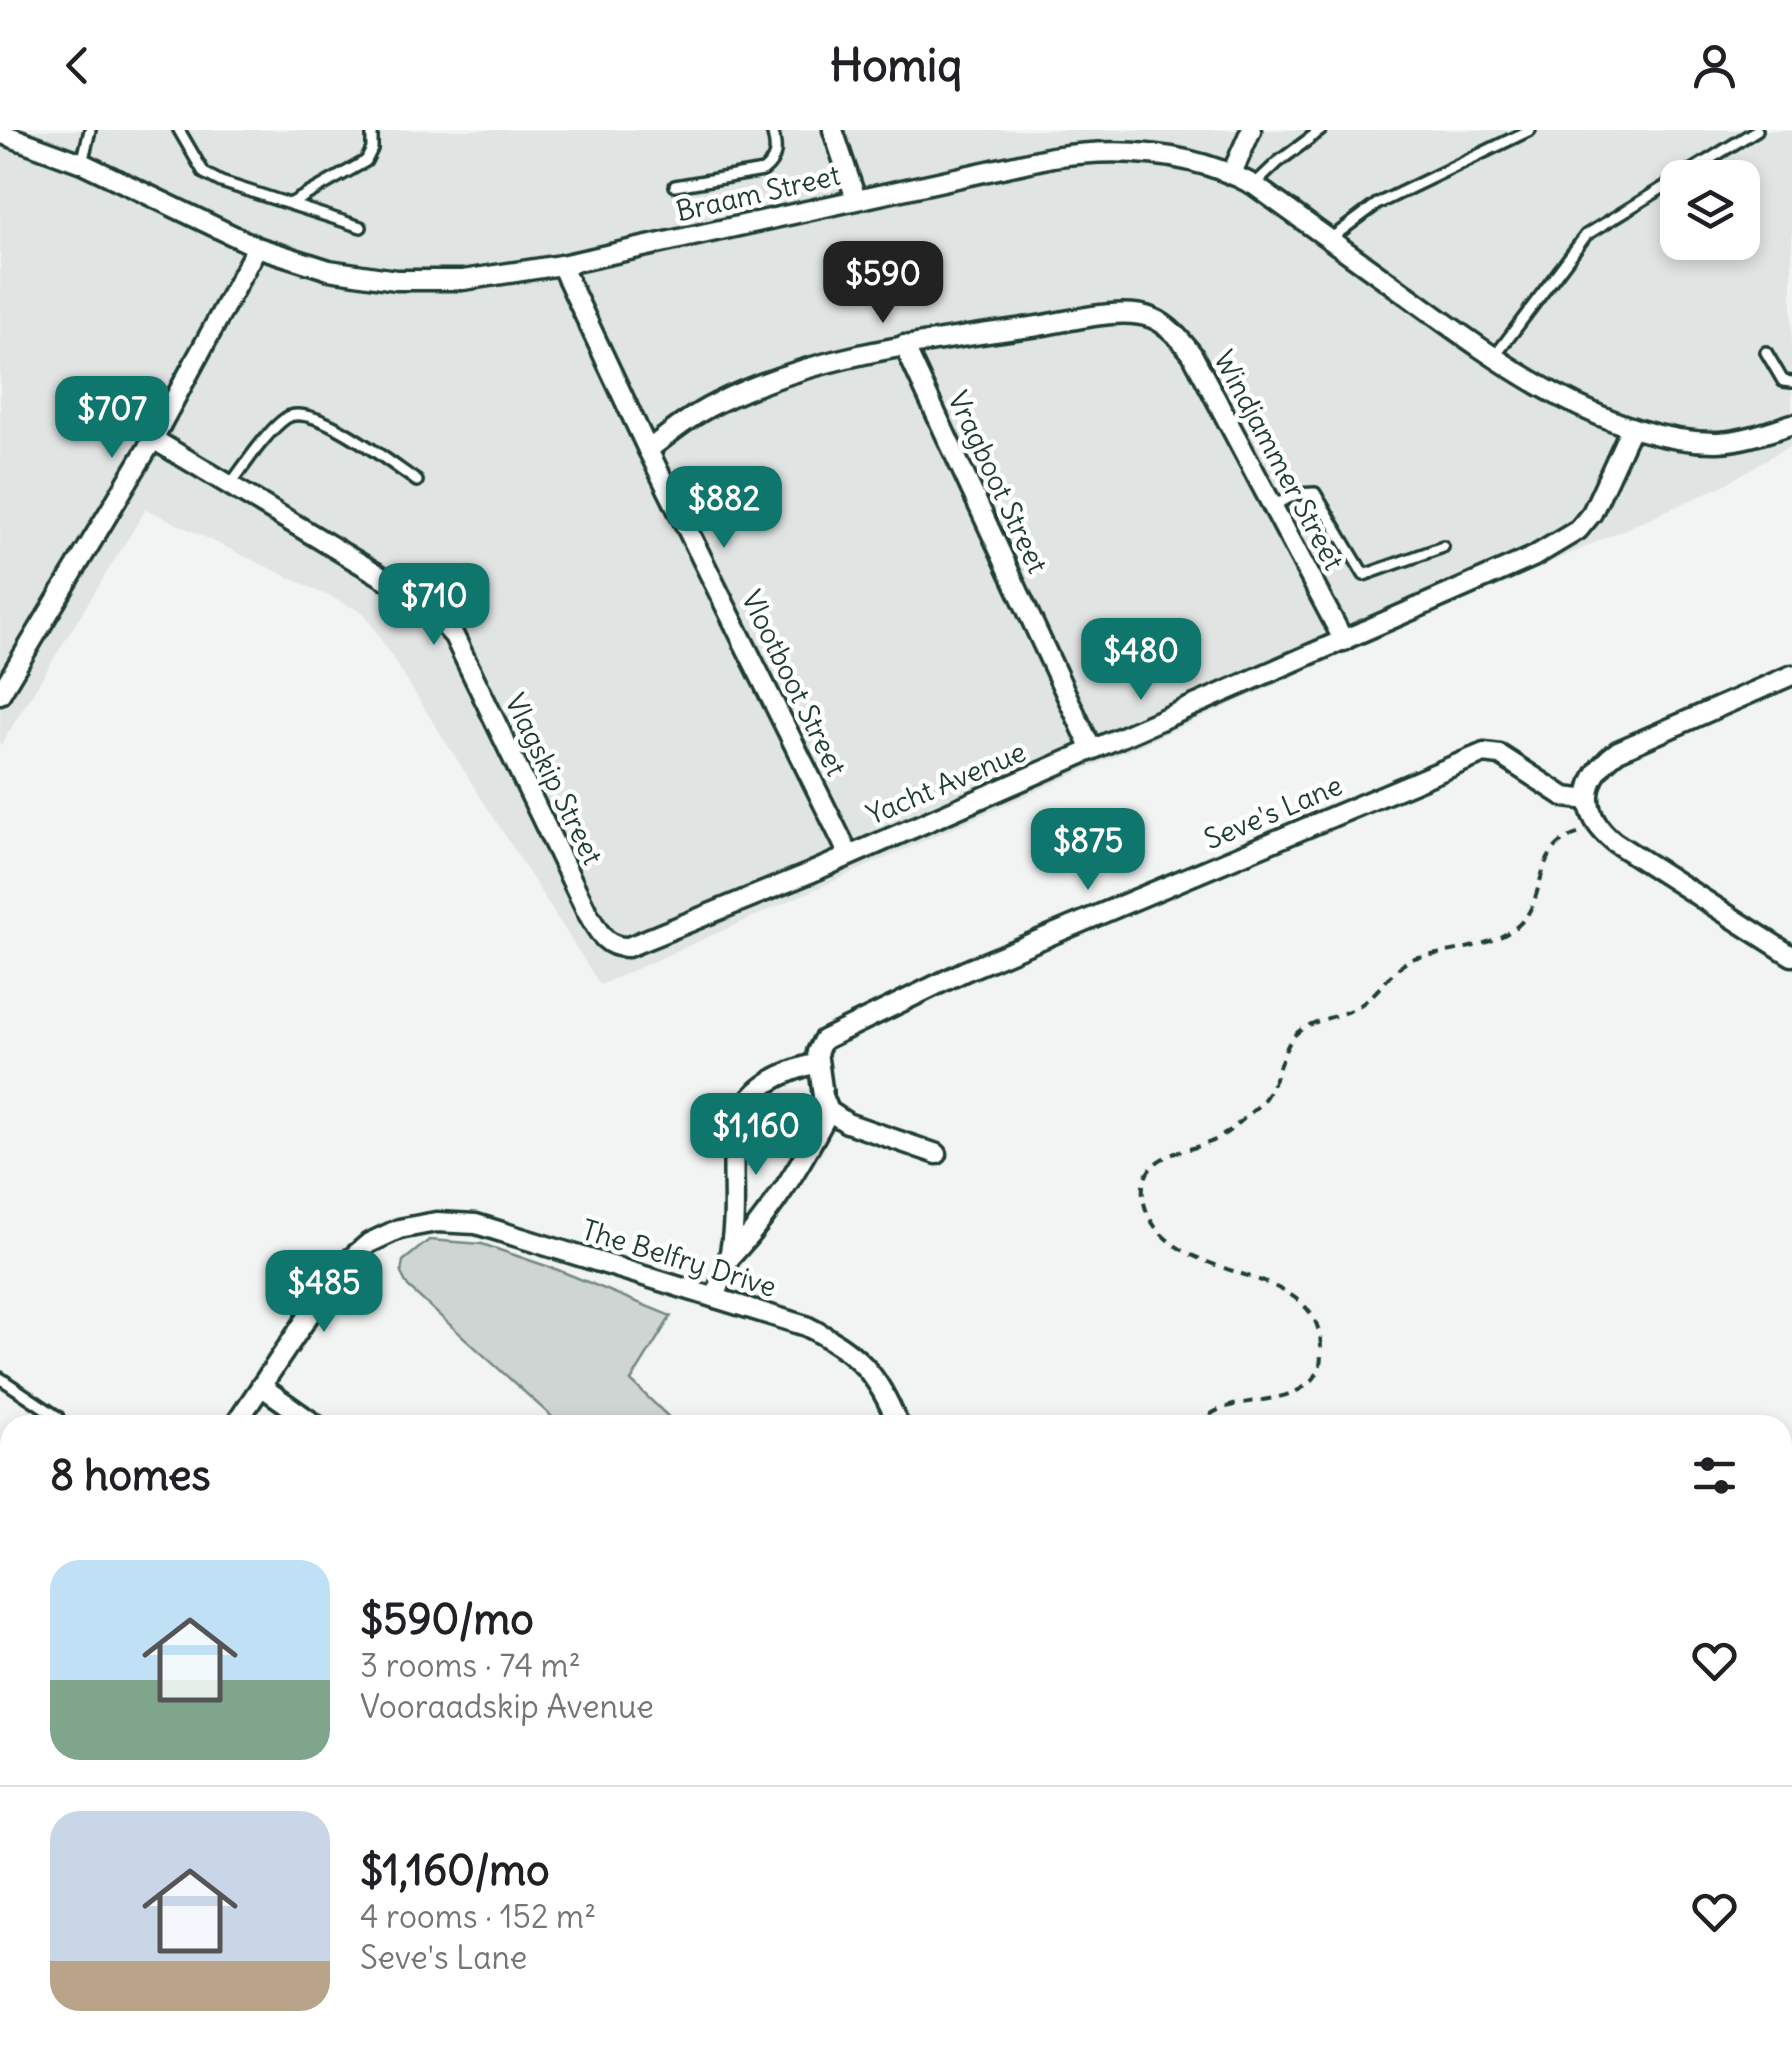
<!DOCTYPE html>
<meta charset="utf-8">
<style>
body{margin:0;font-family:Delius,sans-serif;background:#f6f6f6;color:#202124;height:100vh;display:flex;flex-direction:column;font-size:38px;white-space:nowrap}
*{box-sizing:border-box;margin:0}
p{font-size:32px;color:#757577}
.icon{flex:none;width:55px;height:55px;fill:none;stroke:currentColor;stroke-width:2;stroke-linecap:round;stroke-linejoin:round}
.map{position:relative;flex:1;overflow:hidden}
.details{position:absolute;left:0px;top:1285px;width:1792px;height:642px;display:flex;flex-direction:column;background:#fff;border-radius:30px 30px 0 0;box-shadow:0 5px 15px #0003}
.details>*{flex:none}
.buttons{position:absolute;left:1660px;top:30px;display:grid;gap:20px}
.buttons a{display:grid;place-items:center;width:100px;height:100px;border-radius:20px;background:#fff;box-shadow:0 5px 15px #0003;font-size:50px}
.price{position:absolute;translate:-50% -85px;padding:0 22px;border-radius:20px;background:#0f766e;color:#fff;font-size:32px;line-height:65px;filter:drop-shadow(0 2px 5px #0008)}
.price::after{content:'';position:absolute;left:50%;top:60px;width:30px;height:22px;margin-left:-15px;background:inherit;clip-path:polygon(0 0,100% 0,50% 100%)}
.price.on{background:#222;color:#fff}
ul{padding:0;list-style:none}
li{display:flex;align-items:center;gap:30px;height:250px;padding:0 50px}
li+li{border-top:2px solid #e0e0e0}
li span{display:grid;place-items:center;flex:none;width:280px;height:200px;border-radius:30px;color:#555}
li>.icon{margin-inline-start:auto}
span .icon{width:120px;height:120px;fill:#fffc;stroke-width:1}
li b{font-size:42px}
h2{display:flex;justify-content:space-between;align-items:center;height:120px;padding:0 50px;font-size:42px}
header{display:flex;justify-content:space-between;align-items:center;height:130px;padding:0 50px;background:#fff;font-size:45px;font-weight:700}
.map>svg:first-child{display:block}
.built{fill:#e0e4e3;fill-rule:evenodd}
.green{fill:#ced5d3;stroke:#768984;stroke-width:2.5}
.building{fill:#b7c1bd;stroke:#1f3d34;stroke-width:2.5}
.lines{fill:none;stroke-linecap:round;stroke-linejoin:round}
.service-casing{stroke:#1f3d34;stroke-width:16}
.minor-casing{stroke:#1f3d34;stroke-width:25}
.path{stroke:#1f3d34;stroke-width:4;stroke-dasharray:10 8;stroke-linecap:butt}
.service{stroke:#fff;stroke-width:9}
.minor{stroke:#fff;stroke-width:18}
.labels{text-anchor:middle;stroke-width:9;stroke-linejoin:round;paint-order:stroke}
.street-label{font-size:28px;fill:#1f3d34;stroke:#fff}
</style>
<header><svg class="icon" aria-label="back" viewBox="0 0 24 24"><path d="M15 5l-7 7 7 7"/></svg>Homiq<svg class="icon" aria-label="person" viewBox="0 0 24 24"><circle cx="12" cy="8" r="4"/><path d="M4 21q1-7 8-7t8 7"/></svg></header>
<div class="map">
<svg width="1792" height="1926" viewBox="0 0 1792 1926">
<rect width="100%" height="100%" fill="#f2f3f3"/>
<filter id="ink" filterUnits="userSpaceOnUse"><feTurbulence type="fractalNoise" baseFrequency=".01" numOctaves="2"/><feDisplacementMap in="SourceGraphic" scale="20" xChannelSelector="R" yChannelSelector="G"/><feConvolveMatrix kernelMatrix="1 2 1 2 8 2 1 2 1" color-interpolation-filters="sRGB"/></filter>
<g filter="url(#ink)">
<path class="built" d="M0 0H1792V314L1722 356 600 855 364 483 146 379 0 616ZM1678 48H1742V112H1678Z"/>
<g class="green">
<polygon points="429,1110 482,1114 558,1140 671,1186 631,1251 677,1295 561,1295 408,1157 401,1143 403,1131"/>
<polygon points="759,1918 1465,1918 1487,1926 760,1926"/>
<polygon points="1597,1918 1700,1918 1700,1926 1593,1926"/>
</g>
<polygon class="building" points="1782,1893 1786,1893 1785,1909 1792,1909 1792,1926 1706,1926 1707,1918 1782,1918"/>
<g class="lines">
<g class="service-casing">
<g id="service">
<polyline points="179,0 204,43 221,52 361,97"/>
<polyline points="82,33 90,0"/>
<polyline points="1254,55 1278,32 1321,0"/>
<path d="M675 56 763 41C778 29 777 18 772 0"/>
<polyline points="290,74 366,31 372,19 372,0"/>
<polyline points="1330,109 1377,74 1530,0"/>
<polyline points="1766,222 1783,251 1792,252"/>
<polyline points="1495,226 1586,105 1757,0"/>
<path d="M230 355C244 336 267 301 286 288 312 270 393 335 417 351"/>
<polyline points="1272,376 1297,364 1315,363 1364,445 1443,417"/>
<polyline points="0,1248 58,1287"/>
<polyline points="1782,1741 1792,1718"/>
<polyline points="1782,1814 1792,1820"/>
</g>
</g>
<g class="minor-casing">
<g id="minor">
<polyline points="833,0 856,69"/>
<path d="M0 3 82 33 257 117 329 140 396 150H463L561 135 1052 27C1121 17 1192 22 1254 55 1304 91 1354 127 1404 163 1490 226 1606 314 1718 312 1743 311 1768 302 1792 294"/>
<polyline points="1232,43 1251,0"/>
<polyline points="561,135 648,320 849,725"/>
<polyline points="904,215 1092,620"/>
<path d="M153 309 386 449 425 475 454 506 586 780C597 799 604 818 628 817L810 743 1533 427 1578 400 1592 383 1631 298"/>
<path d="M648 320C670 303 692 285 717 273 816 224 931 211 1038 196 1069 191 1123 176 1152 188 1169 195 1181 210 1192 224L1344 511"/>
<path d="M1792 545 1618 621C1582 647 1578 683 1614 712L1792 826"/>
<polyline points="0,564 153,309 257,117"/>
<polyline points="937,1024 847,993 829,981 823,966 817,922 823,910 965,841 1484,623 1500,625 1565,667 1588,670"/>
<path d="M729 1129C773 1081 799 1038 829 981"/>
<path d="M715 1168C719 1156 725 1143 728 1131 750 1042 694 962 818 933"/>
<polyline points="261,1256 316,1295"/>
<path d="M235 1295 342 1136 369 1113 399 1099 436 1092 476 1094 806 1196C856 1221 878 1243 898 1295"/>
<polyline points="1782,1380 1792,1381"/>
<polyline points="0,1644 10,1629"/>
<polyline points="1782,1653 1792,1635"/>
<polyline points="257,1918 265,1926"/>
<polyline points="506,1918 508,1926"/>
<polyline points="744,1918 745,1926"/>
</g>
</g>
<g class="path">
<path d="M1195 1295C1203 1290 1212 1282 1221 1279 1248 1268 1284 1273 1308 1254 1320 1244 1321 1235 1321 1221 1323 1130 1183 1158 1148 1085 1144 1075 1142 1067 1143 1056 1149 1020 1190 1023 1215 1010 1230 1002 1245 988 1257 977 1277 959 1277 932 1291 910 1303 891 1332 889 1351 880 1375 870 1386 845 1408 831 1415 826 1428 826 1437 824 1462 819 1495 814 1516 797 1550 771 1529 716 1581 703"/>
<polyline points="1053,1918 1062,1926"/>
<polyline points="794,1926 794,1918"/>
</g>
<use href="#service" class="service"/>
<use href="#minor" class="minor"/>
</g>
</g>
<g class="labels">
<g class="street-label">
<text transform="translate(758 63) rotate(-13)" y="10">Braam Street</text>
<text transform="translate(1279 330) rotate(62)" y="10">Windjammer Street</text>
<text transform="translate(998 352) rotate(65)" y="10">Vragboot Street</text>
<text transform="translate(794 553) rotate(64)" y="10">Vlootboot Street</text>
<text transform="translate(554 649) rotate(64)" y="10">Vlagskip Street</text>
<text transform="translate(946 653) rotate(-23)" y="10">Yacht Avenue</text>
<text transform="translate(1273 682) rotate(-23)" y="10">Seve's Lane</text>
<text transform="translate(679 1128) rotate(17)" y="10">The Belfry Drive</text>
</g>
</g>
</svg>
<div class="buttons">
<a><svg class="icon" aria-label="layers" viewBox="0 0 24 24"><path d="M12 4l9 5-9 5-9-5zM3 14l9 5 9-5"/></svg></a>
</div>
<b class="price on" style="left:883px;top:196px">$590</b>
<b class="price" style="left:112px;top:331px">$707</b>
<b class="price" style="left:724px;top:421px">$882</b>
<b class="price" style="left:434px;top:518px">$710</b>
<b class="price" style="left:1141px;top:573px">$480</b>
<b class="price" style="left:1088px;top:763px">$875</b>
<b class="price" style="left:756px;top:1048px">$1,160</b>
<b class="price" style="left:324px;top:1205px">$485</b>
<section class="details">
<h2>8 homes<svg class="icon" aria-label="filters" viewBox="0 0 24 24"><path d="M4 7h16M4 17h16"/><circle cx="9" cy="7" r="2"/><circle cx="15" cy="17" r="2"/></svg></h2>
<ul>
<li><span style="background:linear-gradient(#bfe0f5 60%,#7fa58c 0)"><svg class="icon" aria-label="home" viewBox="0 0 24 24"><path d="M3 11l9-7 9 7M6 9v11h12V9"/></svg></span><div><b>$590/mo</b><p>3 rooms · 74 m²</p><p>Vooraadskip Avenue</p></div><svg class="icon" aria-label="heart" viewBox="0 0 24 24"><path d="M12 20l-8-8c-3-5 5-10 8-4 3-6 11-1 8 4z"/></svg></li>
<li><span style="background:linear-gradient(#c9d6e8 75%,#b9a48a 0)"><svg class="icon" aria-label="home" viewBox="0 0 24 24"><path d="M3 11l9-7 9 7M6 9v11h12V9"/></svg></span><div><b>$1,160/mo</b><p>4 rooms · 152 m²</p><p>Seve's Lane</p></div><svg class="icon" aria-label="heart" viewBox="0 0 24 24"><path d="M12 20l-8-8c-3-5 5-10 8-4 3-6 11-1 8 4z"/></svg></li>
</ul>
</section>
</div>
